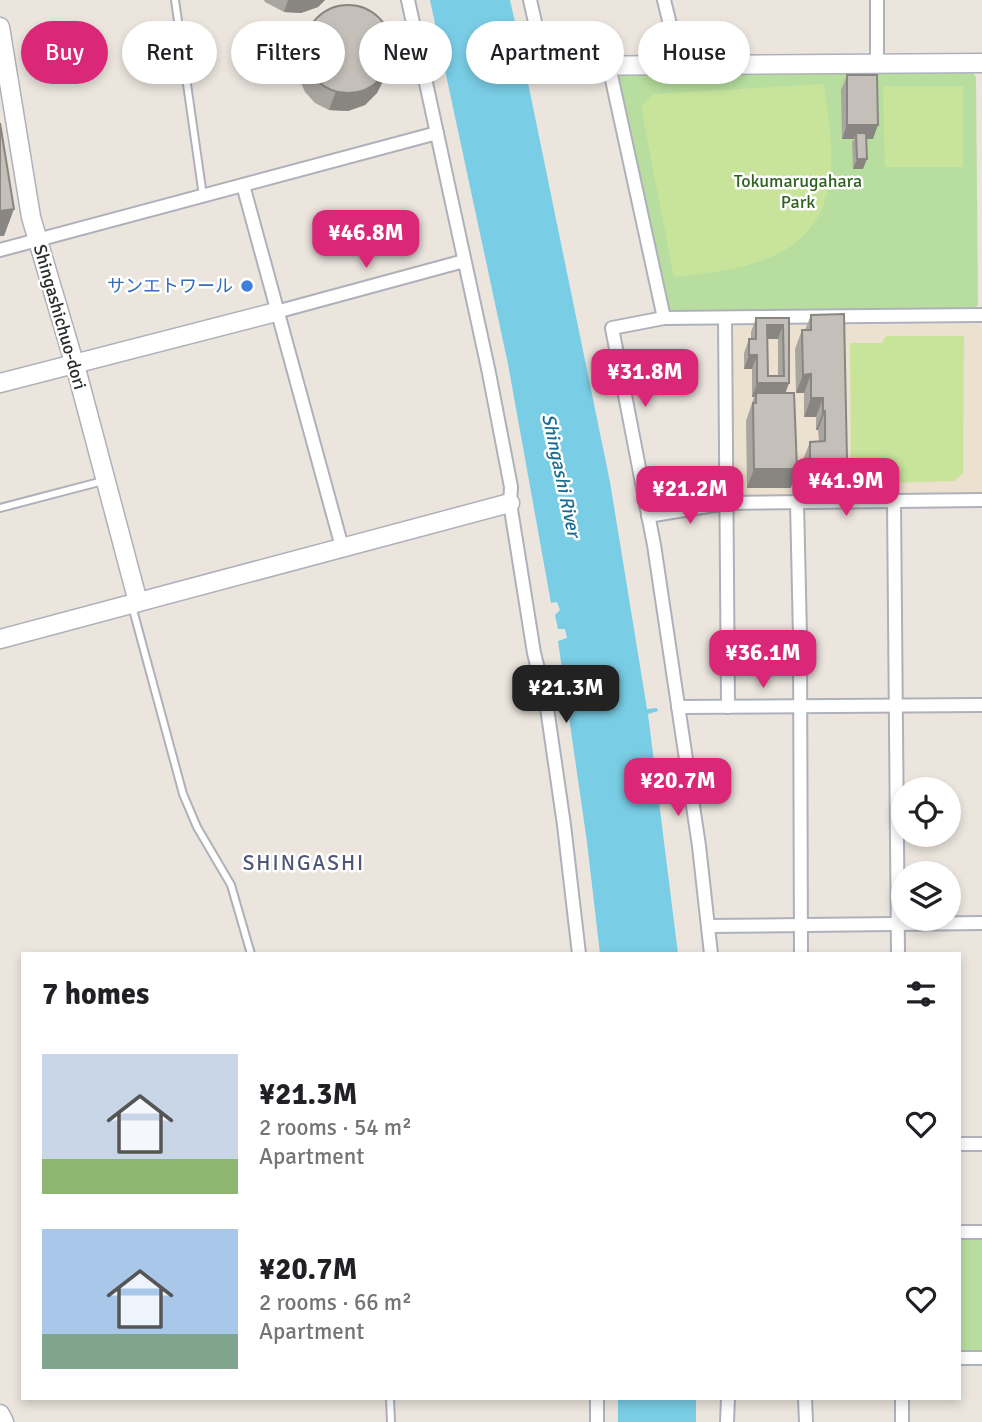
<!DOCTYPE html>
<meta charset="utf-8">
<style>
body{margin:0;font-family:Signika,"Noto Sans JP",sans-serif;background:#f2f2f2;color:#202124;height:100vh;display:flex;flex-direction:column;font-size:26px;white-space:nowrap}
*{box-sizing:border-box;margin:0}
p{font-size:23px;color:#757577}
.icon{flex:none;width:38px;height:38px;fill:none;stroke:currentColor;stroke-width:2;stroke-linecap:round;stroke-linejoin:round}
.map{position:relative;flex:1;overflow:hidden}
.drawer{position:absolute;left:21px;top:952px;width:940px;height:448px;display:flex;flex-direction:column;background:#fff;border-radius:0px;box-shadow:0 4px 10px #0003}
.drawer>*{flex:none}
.guide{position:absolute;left:21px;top:21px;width:942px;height:63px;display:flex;gap:14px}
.buttons{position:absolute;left:891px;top:777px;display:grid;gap:14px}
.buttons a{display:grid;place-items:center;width:70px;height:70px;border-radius:50%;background:#fff;box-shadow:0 4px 10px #0003;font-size:35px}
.price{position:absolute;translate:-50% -60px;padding:0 16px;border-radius:14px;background:#db2777;color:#fff;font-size:23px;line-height:46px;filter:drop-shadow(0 2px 4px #0008)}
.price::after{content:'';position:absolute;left:50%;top:42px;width:21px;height:16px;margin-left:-10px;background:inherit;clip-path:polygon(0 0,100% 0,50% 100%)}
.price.current{background:#222;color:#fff}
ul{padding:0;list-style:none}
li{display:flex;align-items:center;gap:21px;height:175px;padding:0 21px}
li span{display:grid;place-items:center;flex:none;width:196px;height:140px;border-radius:0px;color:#555}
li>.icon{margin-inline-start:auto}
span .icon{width:84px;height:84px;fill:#fffc;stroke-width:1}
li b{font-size:30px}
h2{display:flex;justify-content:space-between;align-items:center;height:84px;padding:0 21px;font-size:30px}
.chip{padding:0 24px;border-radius:32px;background:#fff;box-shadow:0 4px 10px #0003;font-size:24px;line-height:63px}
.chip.current{background:#db2777;color:#fff}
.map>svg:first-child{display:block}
.education{fill:#ece1cf}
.green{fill:#b7de9f}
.pitch{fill:#c8e49b}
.water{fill:#79cde5}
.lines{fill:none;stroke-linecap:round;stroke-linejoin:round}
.lane-casing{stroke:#aeb1ba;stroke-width:10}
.street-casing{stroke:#aeb1ba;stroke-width:16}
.secondary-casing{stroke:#aeb1ba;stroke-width:21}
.lane{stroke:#fff;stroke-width:6}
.street{stroke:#fff;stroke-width:12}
.secondary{stroke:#fff;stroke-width:18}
.wall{fill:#a9a59f;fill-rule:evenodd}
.shaded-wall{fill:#898682}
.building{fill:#c4c0b9;stroke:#898682;stroke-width:2;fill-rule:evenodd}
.shop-dot{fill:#3f7fe0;stroke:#fff;stroke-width:2.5}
.labels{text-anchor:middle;stroke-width:5;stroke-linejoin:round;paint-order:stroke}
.park-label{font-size:18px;fill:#306220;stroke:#fff}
.shop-label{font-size:18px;fill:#366cbe;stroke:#fff;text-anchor:end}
.street-label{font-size:18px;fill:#2b2b2b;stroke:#fff}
.water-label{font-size:19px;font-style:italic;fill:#186c91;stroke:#fff}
.quarter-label{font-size:21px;letter-spacing:2px;fill:#4e5778;stroke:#fff}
</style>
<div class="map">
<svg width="982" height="1422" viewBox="0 0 982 1422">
<rect width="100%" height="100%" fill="#ebe5de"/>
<polygon class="education" points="978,324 982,328 982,492 979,496 736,498 731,492 731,330 735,326"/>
<g class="green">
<polygon points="971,70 976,77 978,305 973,309 672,312 668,308 618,79 622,74"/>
<rect x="959" y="1238" width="23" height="115"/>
</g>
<g class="pitch">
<path d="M824 84C828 114 834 146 830 176 822 260 742 270 674 277L641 107 653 94Z"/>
<polygon points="883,86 963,86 963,167 885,167"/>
<path d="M886 336H964L963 473 954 481 888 483C875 476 863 482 851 474L850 343H882Z"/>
</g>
<g class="water">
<polygon points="430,0 510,0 525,66 535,64 536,69 526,73 610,482 647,709 657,708 658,711 648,714 678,954 600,954 587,842 558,641 567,638 565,629 558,629 555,615 560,610 557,602 551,603 508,364"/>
<rect x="618" y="1398" width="78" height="24"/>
</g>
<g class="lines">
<g class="lane-casing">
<g id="lane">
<polyline points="175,0 203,196"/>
<polyline points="0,508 103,481"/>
<polyline points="132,606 183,794 197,827 231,885 251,954"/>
<polyline points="390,1398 391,1422"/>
</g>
</g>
<g class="street-casing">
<g id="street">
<polyline points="408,0 489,373 511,487 510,503 534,653 546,701 564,825 579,954"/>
<polyline points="530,0 545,66"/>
<polyline points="664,0 680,65"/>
<polyline points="877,0 877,63"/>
<polyline points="609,66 664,318"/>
<polyline points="243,185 342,547"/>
<polyline points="0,250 437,133"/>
<polyline points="276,312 464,261"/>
<polyline points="725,318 728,707"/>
<polyline points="894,501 898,954"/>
<polyline points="797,502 800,636 801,954"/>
<polyline points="648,516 726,503 982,500"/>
<polyline points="678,707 982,705"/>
<polyline points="708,926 982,923"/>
<polyline points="711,954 699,846 654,545 612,328 664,318 982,315"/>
<polyline points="959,1144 982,1144"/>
<polyline points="959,1232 982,1232"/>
<polyline points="959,1358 982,1358"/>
<polyline points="805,1398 806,1422"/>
<polyline points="902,1398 902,1422"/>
<polyline points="597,1422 597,1398"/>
<polyline points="727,1422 728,1398"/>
</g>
</g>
<g class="secondary-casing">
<g id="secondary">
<polyline points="0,27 31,217 78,376 138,602"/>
<polyline points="545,66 982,63"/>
<polyline points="0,383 276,312"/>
<polyline points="0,639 510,503"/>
<polyline points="0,1414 4,1422"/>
</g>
</g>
<use href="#lane" class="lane"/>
<use href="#street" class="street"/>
<use href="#secondary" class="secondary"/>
</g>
<g class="wall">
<polygon points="264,0 325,0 318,7 301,13 284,12 265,2"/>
<polygon points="305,40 390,62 383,81 377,93 365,105 348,111 329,110 315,103 305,92 298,76 298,59"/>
<polygon points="847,75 873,139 866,139 863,169 853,169 852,142 854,139 842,139 841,90"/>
<polygon points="811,315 847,460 840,479 804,479 803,460 810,442 819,442 818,430 816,430 816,417 804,417 804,393 796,393 795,349 802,330 805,330"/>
<path d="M756 318H789L786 393 791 488H747L746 421 754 397H752V369H744V353L749 339H751V332ZM767 339H778V376H768Z"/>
</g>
<g class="shaded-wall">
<polygon points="288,0 325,0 318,7 301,13 284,12"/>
<polygon points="390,62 383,81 377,93 365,105 348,111 329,110 336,91"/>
<polygon points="847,125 878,125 873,139 856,139 856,133 854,139 842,139"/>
<polygon points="857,159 867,159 863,169 853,169"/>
<polygon points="14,209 4,236 0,236 0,211"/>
<polygon points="767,325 783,325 778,339 762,339"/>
<polygon points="749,355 757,355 752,369 744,369"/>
<polygon points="811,374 804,393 796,393 803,375"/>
<polygon points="757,383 789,383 784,397 756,393 754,397 752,397"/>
<polygon points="811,398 823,398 816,417 804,417"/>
<polygon points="823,411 825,411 818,430 816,430"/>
<polygon points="810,460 847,460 840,479 804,479"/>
<polygon points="754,469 797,469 791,488 747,488"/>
</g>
<g class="building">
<circle cx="348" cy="49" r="44"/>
<polygon points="847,75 877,75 878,125 847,125"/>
<polygon points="0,123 14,209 0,211"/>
<polygon points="856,133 866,133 867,159 857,159"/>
<polygon points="844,314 847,460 810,460 810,442 825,441 825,411 823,411 823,398 811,398 811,374 803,375 802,330 811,330 811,315"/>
<path d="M756 318H789V383H757V355H749V339H756ZM767 325H783L784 376H768Z"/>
<polygon points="756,393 794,393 797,469 754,469 753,403 756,403"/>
</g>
<circle class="shop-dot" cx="247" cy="286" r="7"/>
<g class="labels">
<g class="park-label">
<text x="798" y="187">Tokumarugahara<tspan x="798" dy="21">Park</tspan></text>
</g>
<g class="shop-label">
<text x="233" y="292">サンエトワール</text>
</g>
<g class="street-label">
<text transform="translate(60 317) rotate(74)" y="6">Shingashichuo-dori</text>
</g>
<g class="water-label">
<text transform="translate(562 475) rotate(78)" y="7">Shingashi River</text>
</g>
<g class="quarter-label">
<text x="304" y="870">SHINGASHI</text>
</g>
</g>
</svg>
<div class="buttons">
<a><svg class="icon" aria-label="locate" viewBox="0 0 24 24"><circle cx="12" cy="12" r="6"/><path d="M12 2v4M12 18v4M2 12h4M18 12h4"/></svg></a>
<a><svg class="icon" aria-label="layers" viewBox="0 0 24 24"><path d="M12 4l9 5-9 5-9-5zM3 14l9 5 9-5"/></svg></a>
</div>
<b class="price" style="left:366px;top:270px">¥46.8M</b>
<b class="price" style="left:645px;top:409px">¥31.8M</b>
<b class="price" style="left:846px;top:518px">¥41.9M</b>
<b class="price" style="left:690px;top:526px">¥21.2M</b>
<b class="price" style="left:763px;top:690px">¥36.1M</b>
<b class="price current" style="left:566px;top:725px">¥21.3M</b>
<b class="price" style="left:678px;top:818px">¥20.7M</b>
<div class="guide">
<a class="chip current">Buy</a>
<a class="chip">Rent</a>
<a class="chip">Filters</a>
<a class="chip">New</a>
<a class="chip">Apartment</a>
<a class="chip">House</a>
</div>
<section class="drawer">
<h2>7 homes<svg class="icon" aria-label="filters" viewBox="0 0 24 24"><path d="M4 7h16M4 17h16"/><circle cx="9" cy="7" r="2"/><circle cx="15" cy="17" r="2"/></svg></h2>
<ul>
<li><span style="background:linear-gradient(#c9d6e8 75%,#8fb573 0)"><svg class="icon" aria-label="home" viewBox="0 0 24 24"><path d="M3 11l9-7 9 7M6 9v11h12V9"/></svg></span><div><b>¥21.3M</b><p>2 rooms · 54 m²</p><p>Apartment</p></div><svg class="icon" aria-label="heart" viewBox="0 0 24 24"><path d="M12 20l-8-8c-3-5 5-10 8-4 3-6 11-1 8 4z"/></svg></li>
<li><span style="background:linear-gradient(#a9c7e8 75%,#7fa58c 0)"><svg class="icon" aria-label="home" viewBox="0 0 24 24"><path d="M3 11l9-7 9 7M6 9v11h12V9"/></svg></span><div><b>¥20.7M</b><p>2 rooms · 66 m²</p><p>Apartment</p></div><svg class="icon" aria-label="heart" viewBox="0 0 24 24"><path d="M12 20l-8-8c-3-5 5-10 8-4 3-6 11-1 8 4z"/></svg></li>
</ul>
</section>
</div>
